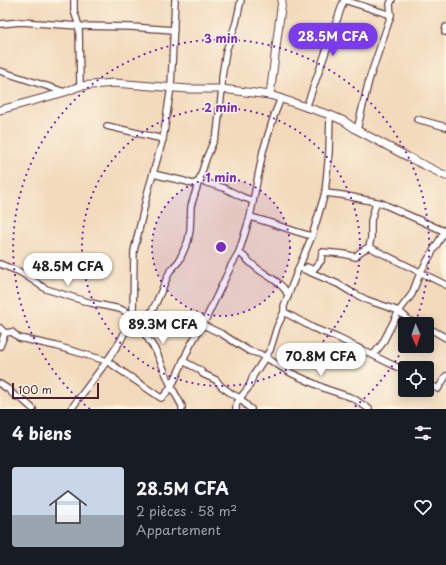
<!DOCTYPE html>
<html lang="fr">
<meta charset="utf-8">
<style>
body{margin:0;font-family:"Playpen Sans",sans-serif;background:#20242c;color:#f1f3f6;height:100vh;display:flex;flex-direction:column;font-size:15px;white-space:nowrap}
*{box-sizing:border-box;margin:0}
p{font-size:13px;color:#9ea1a6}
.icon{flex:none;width:22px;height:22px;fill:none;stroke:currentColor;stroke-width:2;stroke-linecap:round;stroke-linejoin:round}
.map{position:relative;height:409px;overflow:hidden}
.sheet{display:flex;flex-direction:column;background:#171b24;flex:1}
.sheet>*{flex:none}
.needle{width:26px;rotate:178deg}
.fabs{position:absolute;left:398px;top:317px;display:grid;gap:8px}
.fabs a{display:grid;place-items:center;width:36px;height:36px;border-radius:4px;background:#171b24;box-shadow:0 2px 10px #0003;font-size:20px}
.scale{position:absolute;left:12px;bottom:10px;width:87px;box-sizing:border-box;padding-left:4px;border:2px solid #4a1f2b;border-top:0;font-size:11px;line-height:14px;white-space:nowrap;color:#4a1f2b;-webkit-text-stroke:3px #fcf5e5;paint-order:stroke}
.price{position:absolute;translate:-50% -34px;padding:0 9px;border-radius:14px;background:#fff;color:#222;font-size:13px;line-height:26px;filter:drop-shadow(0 1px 2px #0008)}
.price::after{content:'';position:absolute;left:50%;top:24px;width:12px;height:9px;margin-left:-6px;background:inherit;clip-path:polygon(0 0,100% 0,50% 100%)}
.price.active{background:#7c3aed;color:#fff}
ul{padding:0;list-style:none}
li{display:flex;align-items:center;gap:12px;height:100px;padding:0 12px}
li+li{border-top:1px solid #363941}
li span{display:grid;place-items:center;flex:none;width:112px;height:80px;border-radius:4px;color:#555}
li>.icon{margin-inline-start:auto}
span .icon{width:48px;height:48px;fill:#fffc;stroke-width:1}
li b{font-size:17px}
h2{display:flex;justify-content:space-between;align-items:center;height:48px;padding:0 12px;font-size:17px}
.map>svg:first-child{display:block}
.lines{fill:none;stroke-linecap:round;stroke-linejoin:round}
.minor-casing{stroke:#633b41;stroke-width:8}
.major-casing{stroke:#633b41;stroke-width:9}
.minor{stroke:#fff;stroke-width:5.5}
.major{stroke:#fff;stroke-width:7}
.ring{fill:none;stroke:#7b2cbf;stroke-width:2;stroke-dasharray:2 4}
.centre{fill:#7b2cbf;stroke:#fcf5e5;stroke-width:2}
.ring-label{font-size:12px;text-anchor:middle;font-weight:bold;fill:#7b2cbf;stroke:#fcf5e5;stroke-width:3;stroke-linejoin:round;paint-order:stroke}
</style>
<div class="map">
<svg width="446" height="409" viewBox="0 0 446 409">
<rect width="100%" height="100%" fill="#fcf5e5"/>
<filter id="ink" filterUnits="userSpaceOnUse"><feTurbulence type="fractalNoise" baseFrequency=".025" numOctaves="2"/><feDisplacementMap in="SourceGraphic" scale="8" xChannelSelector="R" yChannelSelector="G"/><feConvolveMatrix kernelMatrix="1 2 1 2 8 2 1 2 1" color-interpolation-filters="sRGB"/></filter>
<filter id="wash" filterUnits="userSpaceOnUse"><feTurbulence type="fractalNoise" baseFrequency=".012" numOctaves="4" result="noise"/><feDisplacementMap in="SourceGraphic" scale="16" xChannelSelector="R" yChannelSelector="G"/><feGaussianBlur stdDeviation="0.9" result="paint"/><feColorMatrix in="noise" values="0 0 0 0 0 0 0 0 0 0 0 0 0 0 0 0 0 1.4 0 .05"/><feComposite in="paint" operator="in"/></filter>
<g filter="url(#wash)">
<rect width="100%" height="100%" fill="#f2dabb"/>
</g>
<g filter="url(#ink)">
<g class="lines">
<g class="minor-casing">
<g id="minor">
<polyline points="74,0 74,11 79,26 80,86"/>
<polyline points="344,0 391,15"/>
<polyline points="0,24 21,22 79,26 131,27 174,30"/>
<polyline points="446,27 445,32 446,32"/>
<polyline points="0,71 65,92"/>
<path d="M281 98 275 113 263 151 250 217 239 252C246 258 251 264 258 269 267 276 285 284 288 296"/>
<polyline points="306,108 344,0"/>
<polyline points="417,119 446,127"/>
<polyline points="107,126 163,139"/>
<polyline points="357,130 369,80 391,15 390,4 392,0"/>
<polyline points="153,174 184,181 193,184 200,181 224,188 242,197 253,201"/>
<polyline points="325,193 342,195 381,203 446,232"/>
<path d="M250 217C271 222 291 231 312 236"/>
<polyline points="369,247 371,238 371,221 376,203"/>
<polyline points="0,264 20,272 46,289 91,303 120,309 133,315 142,330 156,351 171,386 182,406 182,409"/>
<polyline points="299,267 312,236 325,193 329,152 330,115"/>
<path d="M307 267 313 270 321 261 322 252 344 254 356 257C359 251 364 250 369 247L446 285"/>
<polyline points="284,312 313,328 338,338 405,371"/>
<polyline points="203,325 232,264 239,252"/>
<polyline points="427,327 446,338"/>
<polyline points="0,328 5,333"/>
<polyline points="142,330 156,303 170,271 179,261 188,241 190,230 191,206 206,159 217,133 222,89 222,77 226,51 236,23 241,0"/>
<path d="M5 333 12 332 19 338 56 346 107 361 161 398C173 391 183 359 190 346 194 339 198 332 203 325L222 334 249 351 260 354 291 373 326 389 353 398 369 409"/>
<polyline points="0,346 5,333"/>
<polyline points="373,355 382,344 399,311 412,294 420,273 446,229"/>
<polyline points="183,361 200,370 203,374 216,380 221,386 232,394 240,398 236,405 236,409"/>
<polyline points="427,383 438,389 446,376"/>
<polyline points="0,384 8,389 15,396 23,400 33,409"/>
<polyline points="71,409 107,361 121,340 133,315 134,251 148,191 163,139 171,87 175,0"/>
<polyline points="251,409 248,407 240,398 249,387 253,376 270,350 277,327 284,312 284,306 299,267 305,270 338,284 351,292 367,300 399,311 410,321 419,324"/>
</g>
</g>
<g class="major-casing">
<g id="major">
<polyline points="270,95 282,0"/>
<polyline points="0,110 65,92 80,86 114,83 188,89 222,89 270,95 330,115 344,121 357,130 408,157 446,176"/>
</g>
</g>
<use href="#minor" class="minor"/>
<use href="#major" class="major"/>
</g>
</g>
<circle cx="221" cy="247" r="69" fill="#7b2cbf" fill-opacity=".12"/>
<g class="ring">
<circle cx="221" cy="247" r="69"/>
<circle cx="221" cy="247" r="139"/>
<path d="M405 345A208 208 0 0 1 352 409M90 409A208 208 0 1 1 415 323"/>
</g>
<circle cx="221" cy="247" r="6" class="centre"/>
<g class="ring-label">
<text x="221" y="43">3 min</text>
<text x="221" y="112">2 min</text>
<text x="221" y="182">1 min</text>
</g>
</svg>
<div class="fabs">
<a><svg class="needle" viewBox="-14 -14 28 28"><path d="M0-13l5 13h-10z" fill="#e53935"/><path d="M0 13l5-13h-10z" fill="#9ea1a6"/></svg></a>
<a><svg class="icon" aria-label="locate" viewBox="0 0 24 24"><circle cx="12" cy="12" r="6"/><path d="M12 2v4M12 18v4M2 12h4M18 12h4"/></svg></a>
</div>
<div class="scale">100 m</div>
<b class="price active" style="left:333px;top:57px">28.5M CFA</b>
<b class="price" style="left:68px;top:287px">48.5M CFA</b>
<b class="price" style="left:163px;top:345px">89.3M CFA</b>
<b class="price" style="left:321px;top:377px">70.8M CFA</b>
</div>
<section class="sheet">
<h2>4 biens<svg class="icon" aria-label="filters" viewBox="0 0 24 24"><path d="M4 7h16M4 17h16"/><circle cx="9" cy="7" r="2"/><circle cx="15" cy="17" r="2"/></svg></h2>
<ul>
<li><span style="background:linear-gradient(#c9d6e8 60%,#9aa5b1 0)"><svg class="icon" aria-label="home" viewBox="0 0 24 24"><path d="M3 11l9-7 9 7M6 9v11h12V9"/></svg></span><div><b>28.5M CFA</b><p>2 pièces · 58 m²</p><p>Appartement</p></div><svg class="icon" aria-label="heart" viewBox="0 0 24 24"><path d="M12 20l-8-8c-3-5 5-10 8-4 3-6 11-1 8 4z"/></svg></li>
</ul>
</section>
